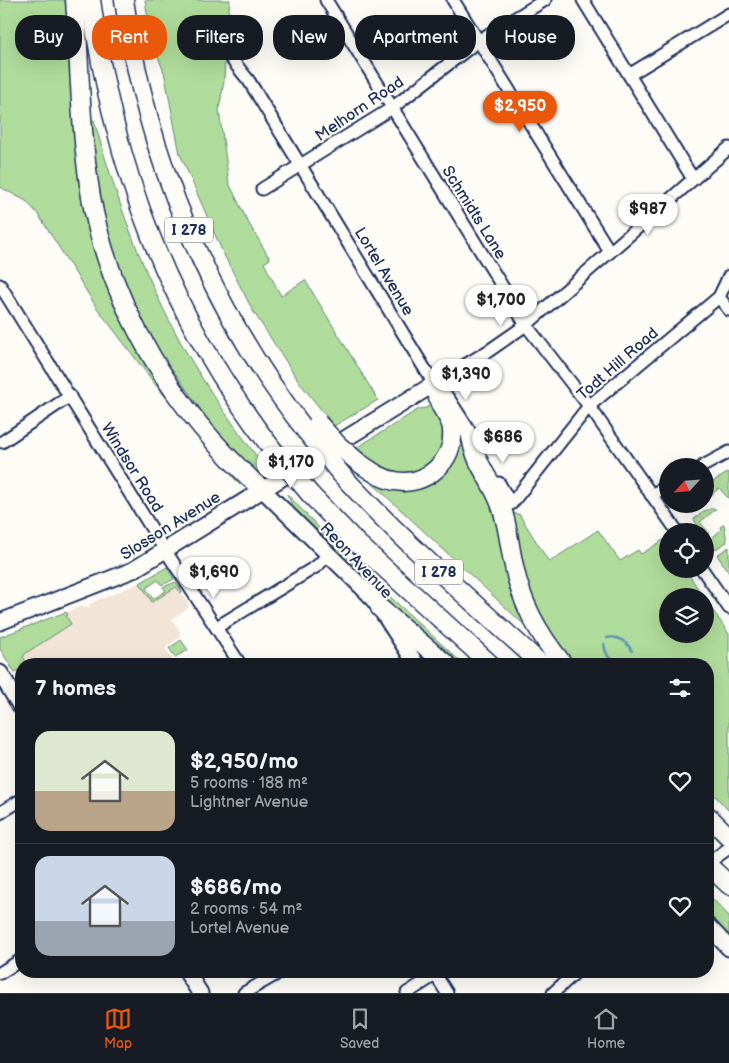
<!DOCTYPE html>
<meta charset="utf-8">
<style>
body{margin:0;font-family:"Balsamiq Sans",sans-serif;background:#242831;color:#f1f3f6;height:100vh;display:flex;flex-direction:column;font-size:19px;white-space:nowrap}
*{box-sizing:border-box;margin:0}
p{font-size:16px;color:#9ea1a6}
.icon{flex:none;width:28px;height:28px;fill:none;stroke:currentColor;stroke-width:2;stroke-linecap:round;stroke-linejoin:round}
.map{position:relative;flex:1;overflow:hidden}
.sheet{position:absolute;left:15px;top:658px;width:699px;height:320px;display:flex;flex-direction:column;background:#171b24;border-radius:20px;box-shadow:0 5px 20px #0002}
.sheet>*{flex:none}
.hud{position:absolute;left:15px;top:15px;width:700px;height:45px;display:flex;gap:10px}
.needle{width:32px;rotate:244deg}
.tools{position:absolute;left:659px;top:458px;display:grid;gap:10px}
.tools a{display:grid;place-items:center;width:55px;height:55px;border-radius:50%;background:#171b24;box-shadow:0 5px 20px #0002;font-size:25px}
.price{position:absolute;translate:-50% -42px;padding:0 11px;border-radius:18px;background:#fff;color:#222;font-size:16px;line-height:32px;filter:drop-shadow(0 1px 2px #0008)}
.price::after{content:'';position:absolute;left:50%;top:30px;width:15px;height:11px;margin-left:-8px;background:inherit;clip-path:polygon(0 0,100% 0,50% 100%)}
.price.on{background:#ea580c;color:#fff}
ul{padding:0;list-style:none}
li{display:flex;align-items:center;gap:15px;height:125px;padding:0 20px}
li+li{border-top:1px solid #363941}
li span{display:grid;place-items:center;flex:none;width:140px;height:100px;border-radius:15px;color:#555}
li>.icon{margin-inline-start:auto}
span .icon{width:60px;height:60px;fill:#fffc;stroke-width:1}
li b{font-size:21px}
h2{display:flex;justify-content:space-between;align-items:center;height:60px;padding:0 20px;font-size:21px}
.pill{padding:0 18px;border-radius:20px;background:#171b24;box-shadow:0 5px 20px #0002;font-size:18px;line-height:45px}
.pill.on{background:#ea580c;color:#fff}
.menu{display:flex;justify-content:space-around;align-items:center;height:70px;border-top:1px solid #363941;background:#171b24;font-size:14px;color:#9ea1a6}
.menu a{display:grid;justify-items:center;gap:2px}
.menu .on{color:#ea580c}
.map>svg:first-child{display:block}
.built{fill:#f2e4d6}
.green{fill:#b0dc9b;stroke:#66867c}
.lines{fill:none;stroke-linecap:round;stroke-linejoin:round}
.stream{stroke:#5f98b1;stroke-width:2.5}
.minor-casing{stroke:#1b2f5e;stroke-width:15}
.major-casing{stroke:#1b2f5e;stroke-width:19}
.highway-casing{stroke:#1b2f5e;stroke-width:21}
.minor{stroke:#fdfcf7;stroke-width:11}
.major{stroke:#fdfcf7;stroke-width:15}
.highway{stroke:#fdfcf7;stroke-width:18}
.highway-bridge-casing{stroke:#1b2f5e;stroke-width:21;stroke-linecap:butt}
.highway-bridge{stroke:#fdfcf7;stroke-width:18}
.labels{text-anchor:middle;stroke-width:4.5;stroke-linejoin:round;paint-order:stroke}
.shield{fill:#fdfcf7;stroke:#5f6c8c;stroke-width:1}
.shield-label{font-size:15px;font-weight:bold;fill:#1b2f5e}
.street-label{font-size:16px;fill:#1b2f5e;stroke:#fdfcf7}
</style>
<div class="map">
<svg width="729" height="993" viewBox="0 0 729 993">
<rect width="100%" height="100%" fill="#fdfcf7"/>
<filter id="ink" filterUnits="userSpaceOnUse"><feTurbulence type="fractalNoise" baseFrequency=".02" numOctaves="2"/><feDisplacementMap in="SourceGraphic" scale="10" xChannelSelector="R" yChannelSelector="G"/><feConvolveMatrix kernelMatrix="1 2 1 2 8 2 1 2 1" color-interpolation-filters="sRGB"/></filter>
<g filter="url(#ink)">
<polygon class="built" points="140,583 152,602 177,587 190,607 172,619 180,631 179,638 167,646 166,650 175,664 21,664 21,683 0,649 0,637 83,606 84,608 90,607 89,604"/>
<g class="green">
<polygon points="0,0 66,0 77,128 112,296 243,482 240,485 158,388 97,308 38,214 26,201 0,187"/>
<polygon points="145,0 230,0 226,34 224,81 219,110 229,183 248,222 270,259 264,263 281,296 305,280 378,400 334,426 300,383 253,311 223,253 180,154 164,72 151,39"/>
<path d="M94 120C114 191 138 260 172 326 198 377 232 423 266 469L258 474 247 465 212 426 173 370 149 341 123 289 100 216 88 123Z"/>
<polygon points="428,406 435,409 447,429 441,455 420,473 394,475 353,450 419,409 427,408"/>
<polygon points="456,422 500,513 534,634 371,482 373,479 428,481"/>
<polygon points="483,461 515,514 519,514 549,562 598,530 620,561 638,550 641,554 665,539 667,543 668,569 685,569 703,596 668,596 668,634 705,634 705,599 729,634 729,811 708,788 708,664 574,664 555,641 536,611"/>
<polygon points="729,472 729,499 719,488 707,499 706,490 709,484"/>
<polygon points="287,494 345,555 463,664 454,664 393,611 294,509"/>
<polygon points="711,509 716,509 700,522 709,533 705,536 705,531 700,531 694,519 704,511"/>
<polygon points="724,524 727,542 714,550 708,541 721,530 720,527"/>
<polygon points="729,547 729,573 717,555"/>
<polygon points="167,567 174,579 162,585 158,580 146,588 153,599 166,591 163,587 176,582 182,591 181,593 176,587 152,602 140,583"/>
<polygon points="66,612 68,615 66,616 71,624 26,653 23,657 28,664 21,664 21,668 15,673 0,649 0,637"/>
<polygon points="181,640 188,650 175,657 169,648"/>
<polygon points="708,894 729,916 729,936 708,914"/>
</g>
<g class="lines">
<g class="stream">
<path d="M607 638C618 635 627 642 632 651"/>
<path d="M604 644C605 653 609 660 617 664"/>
</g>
<g class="minor-casing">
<g id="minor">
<polyline points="326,0 526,325 589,406 677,531"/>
<polyline points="453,0 610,252"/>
<polyline points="583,0 693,179"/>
<polyline points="229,56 249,81 434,384 490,350 526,325 729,148"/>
<polyline points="629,75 729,14"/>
<polyline points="262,189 392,108 478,41 545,0"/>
<polyline points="0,285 165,550 240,664"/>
<polyline points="719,297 729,310"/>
<polyline points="2,442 70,396"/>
<polyline points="703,466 729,452"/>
<polyline points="499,483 511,504 589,406 719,297 729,276"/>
<polyline points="651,495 668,486"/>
<polyline points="702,569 729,608"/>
<polyline points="217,627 317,566 329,554"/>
<polyline points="0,813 21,800"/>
<polyline points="708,863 729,848"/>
<polyline points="433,971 447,993"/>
<polyline points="0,973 21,960"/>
<polyline points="244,993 282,971"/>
<polyline points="407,993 435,975"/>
<polyline points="553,993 577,971"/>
</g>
</g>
<g class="major-casing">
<g id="major">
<polyline points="262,489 369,594 380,608 416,664"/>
<polyline points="0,622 133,570 434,384 448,401 471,437"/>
<polyline points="0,673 21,707"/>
<polyline points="708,926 729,948"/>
<polyline points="186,971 200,993"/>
</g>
</g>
<g class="highway-casing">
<g id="highway">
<path d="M75 0C80 65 80 132 91 197 111 309 177 415 262 489"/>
<path d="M91 0C113 167 169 316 273 450"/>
<path d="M124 0C146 155 209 307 306 431"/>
<path d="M471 437C475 464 491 479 500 503 508 523 509 545 514 566 521 603 539 635 563 664"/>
<path d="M358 462C370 470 381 479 395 481 425 487 455 461 452 430 452 421 445 414 441 406 438 400 436 391 434 384"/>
<path d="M341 474C403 542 473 602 541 664"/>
<polyline points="310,494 357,543 490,664"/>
<polyline points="380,608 446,664"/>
<polyline points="708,816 729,837"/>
<polyline points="708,865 729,885"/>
</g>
</g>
<use href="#minor" class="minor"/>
<use href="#major" class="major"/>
<use href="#highway" class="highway"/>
<g class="highway-bridge-casing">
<g id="highway-bridge">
<polyline points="318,423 338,445 358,462"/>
<polyline points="306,431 341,474"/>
<polyline points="273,450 310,494"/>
</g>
</g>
<use href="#highway-bridge" class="highway-bridge"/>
</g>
</g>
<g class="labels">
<g class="shield">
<rect x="165" y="217.5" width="48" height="25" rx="4"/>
<rect x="415" y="559.5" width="48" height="25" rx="4"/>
</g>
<g class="shield-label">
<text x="189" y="235">I 278</text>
<text x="439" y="577">I 278</text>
</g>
<g class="street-label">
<text transform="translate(359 108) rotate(-34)" y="6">Melhorn Road</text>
<text transform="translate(475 212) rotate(58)" y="6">Schmidts Lane</text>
<text transform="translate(385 271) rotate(59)" y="6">Lortel Avenue</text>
<text transform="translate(617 363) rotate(-41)" y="6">Todt Hill Road</text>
<text transform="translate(133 467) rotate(58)" y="6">Windsor Road</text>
<text transform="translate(170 525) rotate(-32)" y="6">Slosson Avenue</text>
<text transform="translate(357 560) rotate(47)" y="6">Reon Avenue</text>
</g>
</g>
</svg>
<div class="tools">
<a><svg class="needle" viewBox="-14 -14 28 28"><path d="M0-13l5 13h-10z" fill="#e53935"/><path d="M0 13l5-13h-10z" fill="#9ea1a6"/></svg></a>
<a><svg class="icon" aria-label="locate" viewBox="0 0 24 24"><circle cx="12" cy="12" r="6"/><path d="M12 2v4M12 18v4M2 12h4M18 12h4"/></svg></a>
<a><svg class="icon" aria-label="layers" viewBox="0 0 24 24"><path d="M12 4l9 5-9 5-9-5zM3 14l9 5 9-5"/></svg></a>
</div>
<b class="price on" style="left:520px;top:133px">$2,950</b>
<b class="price" style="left:648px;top:236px">$987</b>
<b class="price" style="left:501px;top:327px">$1,700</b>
<b class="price" style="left:466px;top:401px">$1,390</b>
<b class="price" style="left:503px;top:464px">$686</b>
<b class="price" style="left:291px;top:489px">$1,170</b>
<b class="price" style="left:214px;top:599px">$1,690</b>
<div class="hud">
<a class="pill">Buy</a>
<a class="pill on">Rent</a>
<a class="pill">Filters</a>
<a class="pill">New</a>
<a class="pill">Apartment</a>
<a class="pill">House</a>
</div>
<section class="sheet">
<h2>7 homes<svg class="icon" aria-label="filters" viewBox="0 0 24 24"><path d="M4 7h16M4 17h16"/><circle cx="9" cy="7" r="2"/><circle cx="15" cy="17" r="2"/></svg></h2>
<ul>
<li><span style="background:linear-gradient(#dfe7d0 60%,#b9a48a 0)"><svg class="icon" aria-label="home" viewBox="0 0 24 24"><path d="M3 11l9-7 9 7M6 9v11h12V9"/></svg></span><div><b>$2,950/mo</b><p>5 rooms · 188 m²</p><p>Lightner Avenue</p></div><svg class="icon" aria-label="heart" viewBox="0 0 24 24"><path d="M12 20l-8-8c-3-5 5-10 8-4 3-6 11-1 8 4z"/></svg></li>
<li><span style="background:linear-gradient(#c9d6e8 65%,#9aa5b1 0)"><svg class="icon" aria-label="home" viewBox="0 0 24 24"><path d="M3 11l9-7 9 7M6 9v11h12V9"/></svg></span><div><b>$686/mo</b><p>2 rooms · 54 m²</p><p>Lortel Avenue</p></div><svg class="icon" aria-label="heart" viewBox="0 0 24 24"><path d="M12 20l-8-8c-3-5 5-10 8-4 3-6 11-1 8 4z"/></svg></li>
</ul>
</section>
</div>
<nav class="menu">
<a class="on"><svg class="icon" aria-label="map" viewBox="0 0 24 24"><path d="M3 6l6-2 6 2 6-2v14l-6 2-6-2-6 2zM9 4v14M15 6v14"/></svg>Map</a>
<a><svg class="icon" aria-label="saved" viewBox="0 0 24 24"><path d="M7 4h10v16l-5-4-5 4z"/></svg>Saved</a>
<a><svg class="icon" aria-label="home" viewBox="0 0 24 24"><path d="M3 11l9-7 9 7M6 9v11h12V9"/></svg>Home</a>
</nav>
